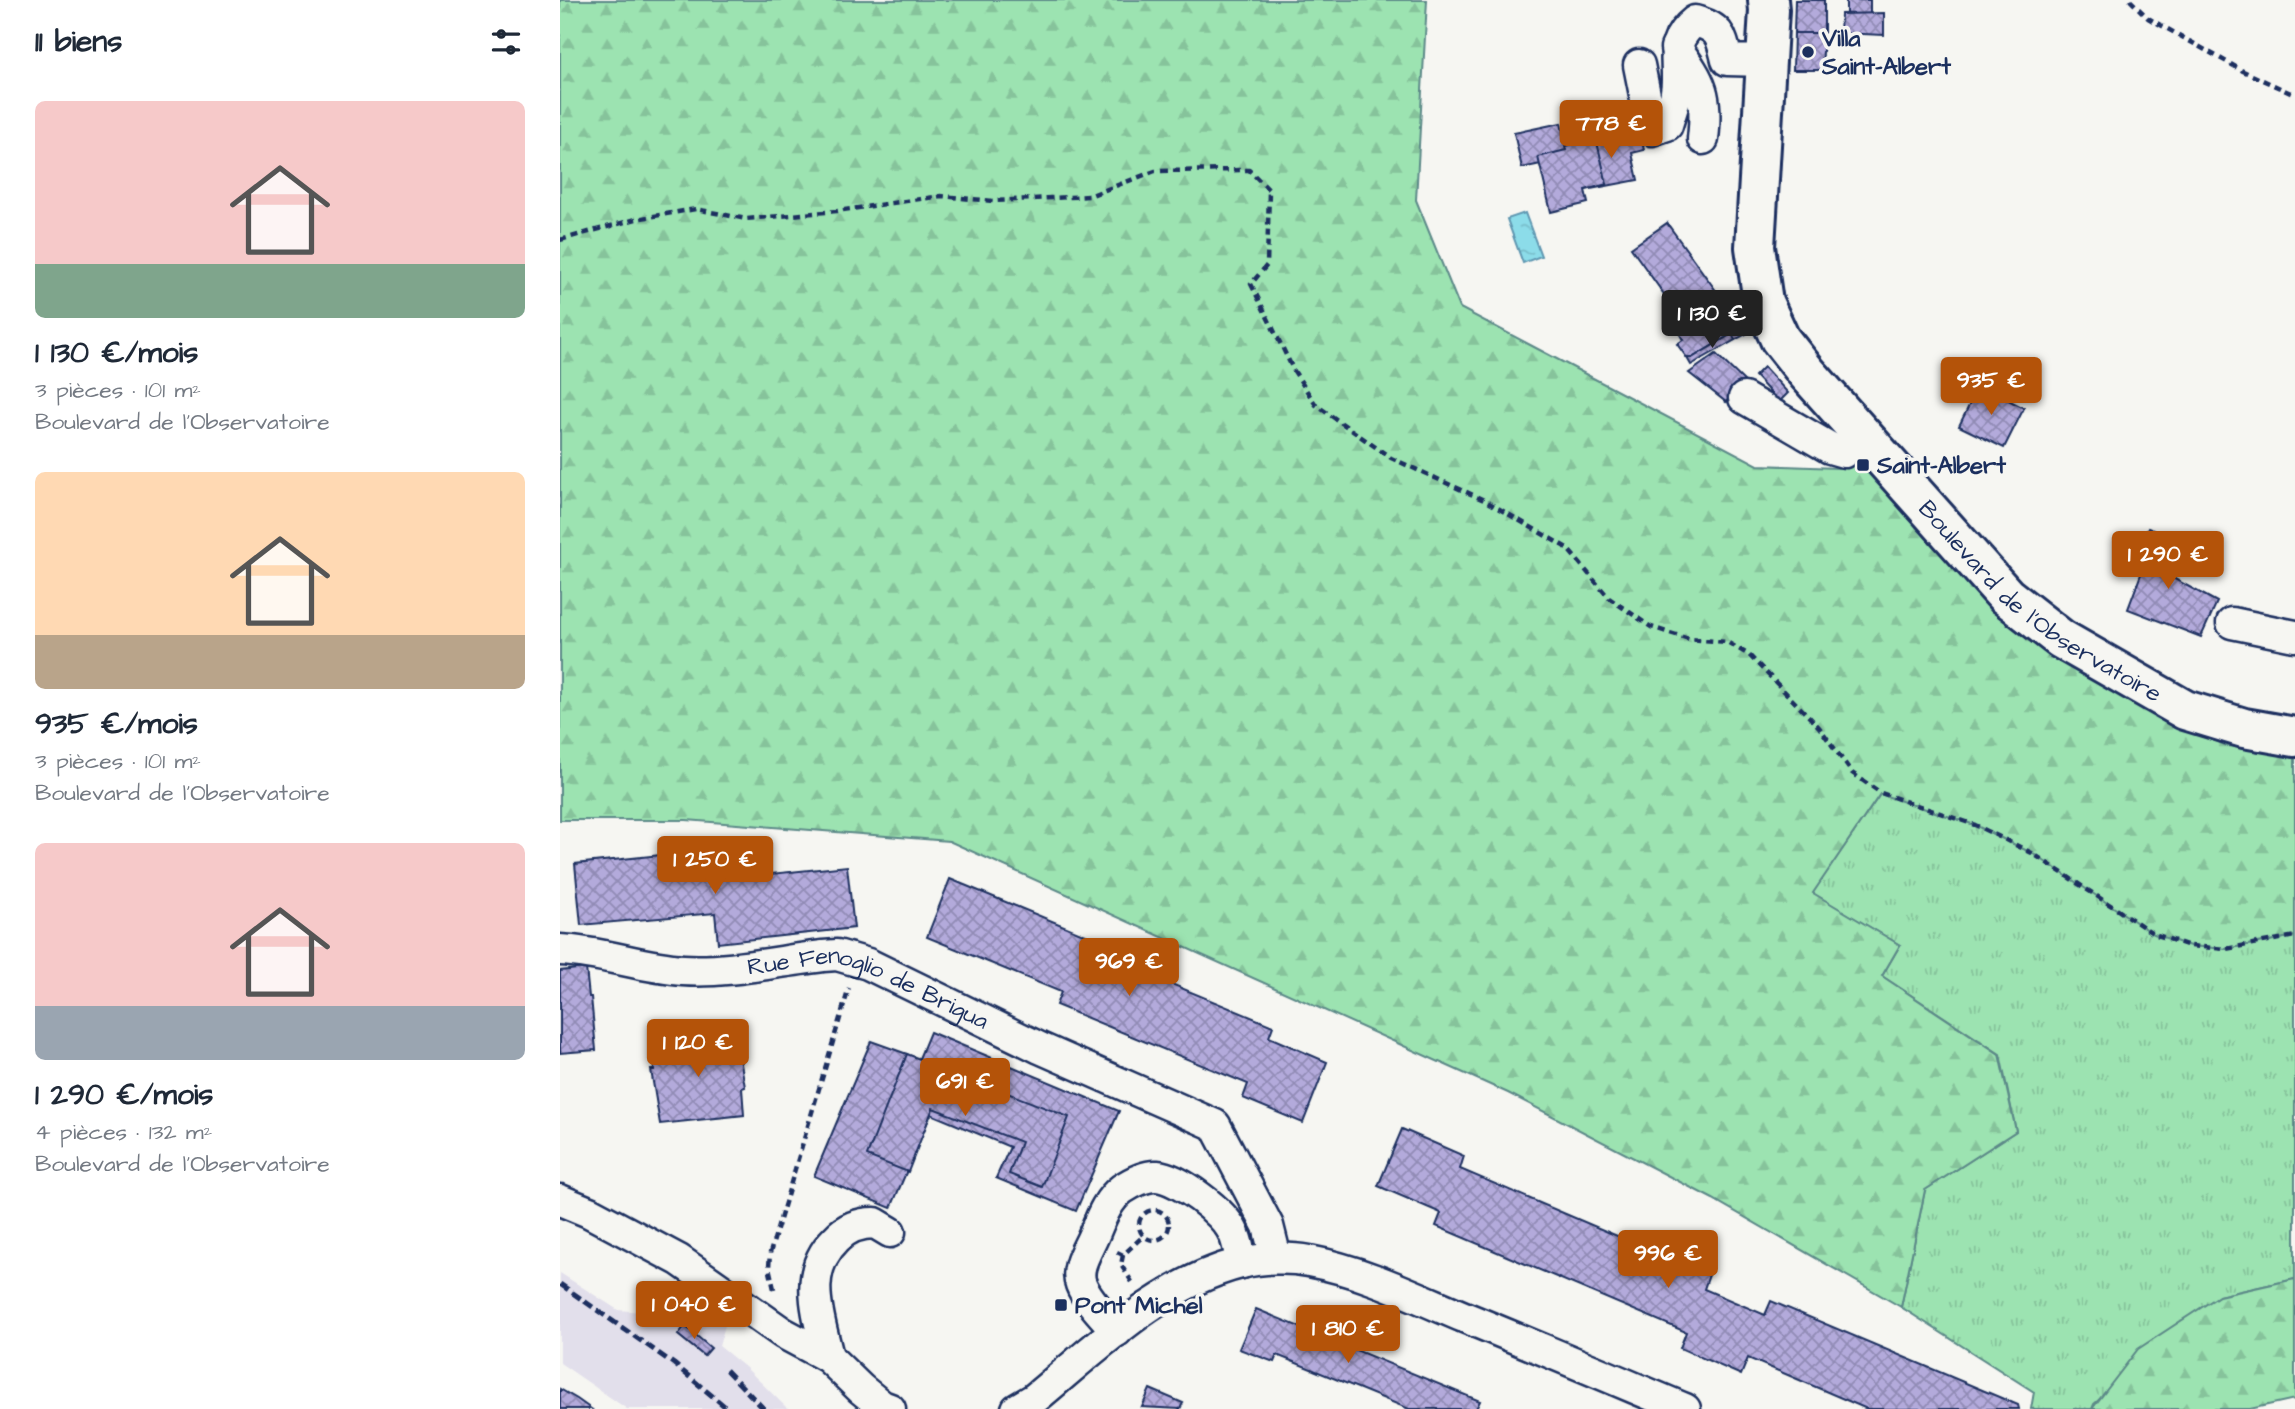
<!DOCTYPE html>
<html lang="fr">
<meta charset="utf-8">
<style>
body{margin:0;font-family:"Architects Daughter",sans-serif;background:#f2f2f3;color:#1f2937;height:100vh;display:flex;flex-direction:column;font-size:26px;white-space:nowrap}
*{box-sizing:border-box;margin:0}
p{font-size:23px;color:#747a83}
.icon{flex:none;width:38px;height:38px;fill:none;stroke:currentColor;stroke-width:2;stroke-linecap:round;stroke-linejoin:round}
.map{position:relative;flex:1;overflow:hidden}
.details{display:flex;flex-direction:column;background:#fff;width:560px}
.details>*{flex:none}
.price{position:absolute;translate:-50% -60px;padding:0 16px;border-radius:7px;background:#b45309;color:#fff;font-size:23px;line-height:46px;filter:drop-shadow(0 2px 4px #0008)}
.price::after{content:'';position:absolute;left:50%;top:42px;width:21px;height:16px;margin-left:-10px;background:inherit;clip-path:polygon(0 0,100% 0,50% 100%)}
.price.on{background:#222;color:#fff}
ul{padding:0;list-style:none}
li{display:grid;align-content:center;gap:14px;height:371px;padding:0 35px}
li span{display:grid;place-items:center;height:217px;border-radius:10px;color:#555}
li>.icon{margin-inline-start:auto}
span .icon{width:126px;height:126px;fill:#fffc;stroke-width:1}
li b{font-size:30px}
h2{display:flex;justify-content:space-between;align-items:center;height:84px;padding:0 35px;font-size:30px}
main{display:flex;flex:1;min-height:0}
.map>svg:first-child{display:block}
.built{fill:#e2dfeb}
.grass{fill:url(#grass-tufts);stroke:#5c8988;stroke-width:2}
.forest{fill:url(#forest-firs);stroke:#5c8988;stroke-width:2}
.water{fill:url(#water-ripples);stroke:#5f97b1;stroke-width:2}
.building{fill:url(#building-cross-hatch);stroke:#1b2f5e;stroke-width:2}
.lines{fill:none;stroke-linecap:round;stroke-linejoin:round}
.minor-casing{stroke:#1b2f5e;stroke-width:35}
.major-casing{stroke:#1b2f5e;stroke-width:44}
.path{stroke:#1b2f5e;stroke-width:4.5;stroke-dasharray:7 5;stroke-linecap:butt}
.minor{stroke:#f6f6f2;stroke-width:30}
.major{stroke:#f6f6f2;stroke-width:38}
.rail{stroke:#1b2f5e;stroke-width:5;stroke-dasharray:10 5;stroke-linecap:butt}
.poi-dot{fill:#1b2f5e;stroke:#f6f6f2;stroke-width:2.5}
.labels{text-anchor:middle;stroke-width:7;stroke-linejoin:round;paint-order:stroke}
.poi-label{font-size:24px;font-weight:bold;fill:#1b2f5e;stroke:#f6f6f2;text-anchor:start}
.street-label{font-size:24px;fill:#1b2f5e;stroke:#f6f6f2}
</style>
<main>
<section class="details">
<h2>11 biens<svg class="icon" aria-label="filters" viewBox="0 0 24 24"><path d="M4 7h16M4 17h16"/><circle cx="9" cy="7" r="2"/><circle cx="15" cy="17" r="2"/></svg></h2>
<ul>
<li><span style="background:linear-gradient(#f6c9c9 75%,#7fa58c 0)"><svg class="icon" aria-label="home" viewBox="0 0 24 24"><path d="M3 11l9-7 9 7M6 9v11h12V9"/></svg></span><div><b>1 130 €/mois</b><p>3 pièces · 101 m²</p><p>Boulevard de l'Observatoire</p></div></li>
<li><span style="background:linear-gradient(#ffd9b3 75%,#b9a48a 0)"><svg class="icon" aria-label="home" viewBox="0 0 24 24"><path d="M3 11l9-7 9 7M6 9v11h12V9"/></svg></span><div><b>935 €/mois</b><p>3 pièces · 101 m²</p><p>Boulevard de l'Observatoire</p></div></li>
<li><span style="background:linear-gradient(#f6c9c9 75%,#9aa5b1 0)"><svg class="icon" aria-label="home" viewBox="0 0 24 24"><path d="M3 11l9-7 9 7M6 9v11h12V9"/></svg></span><div><b>1 290 €/mois</b><p>4 pièces · 132 m²</p><p>Boulevard de l'Observatoire</p></div></li>
</ul>
</section>
<div class="map">
<svg width="1735" height="1409" viewBox="0 0 1735 1409">
<defs>
<pattern id="grass-tufts" width="24" height="20" patternUnits="userSpaceOnUse" patternTransform="scale(1.75)"><rect width="24" height="20" fill="#9ce3b1"/><path d="M3 7l-1-3M5 7V3M7 7l1-3M15 17l-1-3M17 17v-4M19 17l1-3" fill="none" stroke="#86c39b"/></pattern>
<pattern id="forest-firs" width="22" height="20" patternUnits="userSpaceOnUse" patternTransform="scale(1.75)"><rect width="22" height="20" fill="#9ce3b1"/><path d="M5 1l3.5 6h-7zM16 11l3.5 6h-7z" fill="#86c39b"/></pattern>
<pattern id="water-ripples" width="26" height="14" patternUnits="userSpaceOnUse" patternTransform="scale(1.75)"><rect width="26" height="14" fill="#8cdce9"/><path d="M2 4q2-2 4 0t4 0M15 11q2-2 4 0t4 0" fill="none" stroke="#78bdca"/></pattern>
<pattern id="building-cross-hatch" width="8" height="8" patternUnits="userSpaceOnUse" patternTransform="scale(1.75)"><rect width="8" height="8" fill="#b3aadb"/><path d="M0 0l8 8M0 8l8-8" fill="none" stroke="#918bb5"/></pattern>
</defs>
<rect width="100%" height="100%" fill="#f6f6f2"/>
<filter id="ink" filterUnits="userSpaceOnUse"><feTurbulence type="fractalNoise" baseFrequency=".0143" numOctaves="2"/><feDisplacementMap in="SourceGraphic" scale="14" xChannelSelector="R" yChannelSelector="G"/><feConvolveMatrix kernelMatrix="1 2 1 2 8 2 1 2 1" color-interpolation-filters="sRGB"/></filter>
<g filter="url(#ink)">
<polygon class="built" points="0,1273 58,1310 167,1319 159,1346 185,1367 228,1409 67,1409 0,1363"/>
<polygon class="grass" points="1321,793 1415,825 1666,949 1735,936 1735,1279 1659,1296 1534,1404 1532,1409 1471,1409 1474,1392 1341,1307 1365,1190 1456,1131 1440,1054 1322,976 1340,945 1252,893"/>
<g class="forest">
<polygon points="0,0 867,0 856,200 900,308 1198,465 1278,468 1295,455 1614,723 1667,746 1735,751 1735,936 1666,949 1630,946 1594,934 1472,853 1415,825 1320,794 1253,893 1340,945 1322,976 1439,1054 1456,1131 1365,1190 1341,1307 1153,1199 948,1093 389,841 126,820 0,820"/>
<polygon points="1735,1279 1735,1399 1690,1409 1532,1409 1578,1349 1659,1296"/>
</g>
<polygon class="water" points="965,213 981,256 963,263 947,219"/>
<g class="building">
<polygon points="1235,0 1264,0 1264,33 1234,33"/>
<rect x="1286" y="0" width="24" height="14"/>
<polygon points="1324,13 1324,35 1280,33 1281,14"/>
<polygon points="1234,33 1264,33 1262,70 1233,70"/>
<polygon points="1001,123 1009,158 962,168 954,133"/>
<polygon points="1079,128 1084,150 1072,153 1078,180 1025,190 1018,153 1038,147 1036,138"/>
<polygon points="1036,138 1047,184 1025,190 1028,203 991,212 978,157 1006,150 1005,146"/>
<polygon points="1107,223 1157,292 1123,321 1071,248"/>
<polygon points="1167,293 1189,325 1186,326 1190,332 1175,340 1172,334 1132,358 1127,358 1117,344 1123,340 1117,329 1127,322 1125,320 1149,299 1153,304"/>
<polygon points="1172,334 1175,340 1131,365 1127,358 1132,358"/>
<polygon points="1156,354 1184,381 1166,402 1129,373"/>
<polygon points="1204,367 1228,393 1219,402 1195,376"/>
<polygon points="1419,385 1464,408 1444,448 1399,426"/>
<polygon points="1588,528 1610,537 1598,570 1657,602 1641,637 1568,609 1584,566 1574,561"/>
<polygon points="148,850 152,880 287,866 294,928 158,943 155,913 21,925 15,864"/>
<polygon points="390,879 526,935 522,947 713,1026 709,1037 767,1062 743,1123 683,1098 688,1084 496,1005 501,992 367,937"/>
<polygon points="26,968 29,997 31,997 36,1050 0,1053 0,971"/>
<polygon points="370,1032 559,1111 516,1211 436,1178 450,1147 371,1114 331,1208 254,1176 311,1041 347,1054 358,1061"/>
<polygon points="176,1034 185,1087 182,1088 184,1115 100,1124 91,1070 94,1070 91,1043"/>
<polygon points="347,1054 509,1117 482,1187 449,1174 461,1142 373,1108 348,1172 307,1156"/>
<polygon points="842,1129 904,1156 900,1169 1149,1275 1144,1289 1205,1315 1211,1301 1458,1405 1459,1409 1307,1409 1188,1358 1181,1375 1120,1348 1126,1332 876,1226 881,1213 818,1186"/>
<polygon points="696,1309 920,1401 916,1409 849,1409 717,1355 714,1362 679,1349"/>
<polygon points="125,1326 151,1348 144,1356 118,1335"/>
<polygon points="0,1389 17,1399 31,1409 0,1409"/>
<polygon points="590,1389 623,1403 620,1409 582,1407"/>
</g>
<g class="lines">
<g class="minor-casing">
<g id="minor">
<path d="M1116 48C1142 82 1148 96 1143 139"/>
<path d="M1079 65 1092 130 1107 125C1110 114 1115 103 1116 92 1121 62 1106 44 1135 21 1161 28 1161 36 1167 60L1206 61"/>
<polyline points="1184,398 1270,448 1284,452 1303,436"/>
<polyline points="1672,623 1735,636"/>
<path id="s1" d="M0 950C42 952 81 967 123 970 168 973 219 961 263 956L277 955 308 964 480 1048 655 1125 708 1226 716 1258"/>
<polyline points="0,1200 29,1212 119,1260 223,1333 268,1357 301,1389 322,1406 330,1409"/>
<path d="M557 1331C546 1318 527 1300 521 1284 515 1269 526 1252 532 1239 540 1221 546 1201 562 1189 571 1183 586 1175 597 1176 619 1178 664 1212 673 1232 678 1241 679 1253 682 1263"/>
<path d="M268 1357C259 1316 241 1273 276 1239 286 1228 299 1223 315 1223L330 1232"/>
<path d="M457 1409 474 1399C536 1348 601 1283 681 1263 702 1258 728 1257 749 1261 803 1271 854 1296 904 1317 978 1347 1051 1378 1125 1409"/>
</g>
</g>
<g class="major-casing">
<g id="major">
<path id="s2" d="M1208 0 1209 10 1195 247 1203 302 1220 339 1247 373 1446 596 1501 639 1625 710 1684 728 1735 737"/>
</g>
</g>
<g class="path">
<polyline points="1570,0 1588,18 1683,71 1735,95"/>
<polyline points="0,240 76,219 136,209 186,219 277,211 381,196 433,201 529,196 595,171 689,170 709,190 707,265 691,284 734,371 756,405 831,458 924,500 1007,548 1049,598 1091,627 1129,639 1167,642 1189,655 1259,727 1292,773 1321,793 1415,825 1472,853 1594,934 1630,946 1666,949 1735,936"/>
<circle cx="594" cy="1225" r="15"/>
<polyline points="557,1252 563,1255 583,1236"/>
<polyline points="563,1255 561,1265 572,1282"/>
<polyline points="214,1289 209,1267 210,1253 289,988"/>
</g>
<use href="#minor" class="minor"/>
<use href="#major" class="major"/>
<g class="rail">
<polyline points="0,1284 114,1364 168,1409"/>
<polyline points="166,1370 204,1409"/>
</g>
</g>
</g>
<g class="poi-dot">
<circle cx="1248" cy="52" r="7"/>
<rect x="1296" y="458" width="14" height="14" rx="3.5"/>
<rect x="494" y="1298" width="14" height="14" rx="3.5"/>
</g>
<g class="labels">
<g class="poi-label">
<text x="1262" y="46">Villa<tspan x="1262" dy="28">Saint-Albert</tspan></text>
<text x="1317" y="473">Saint-Albert</text>
<text x="515" y="1313">Pont Michel</text>
</g>
<g class="street-label">
<text dy="8" stroke="none"><textPath href="#s2" startOffset="716">Boulevard de l'Observatoire</textPath></text>
<text dy="8" stroke="none"><textPath href="#s1" startOffset="317">Rue Fenoglio de Brigua</textPath></text>
</g>
</g>
</svg>
<b class="price" style="left:1051px;top:160px">778 €</b>
<b class="price on" style="left:1152px;top:350px">1 130 €</b>
<b class="price" style="left:1431px;top:417px">935 €</b>
<b class="price" style="left:1608px;top:591px">1 290 €</b>
<b class="price" style="left:155px;top:896px">1 250 €</b>
<b class="price" style="left:569px;top:998px">969 €</b>
<b class="price" style="left:138px;top:1079px">1 120 €</b>
<b class="price" style="left:405px;top:1118px">691 €</b>
<b class="price" style="left:1108px;top:1290px">996 €</b>
<b class="price" style="left:134px;top:1341px">1 040 €</b>
<b class="price" style="left:788px;top:1365px">1 810 €</b>
</div>
</main>
